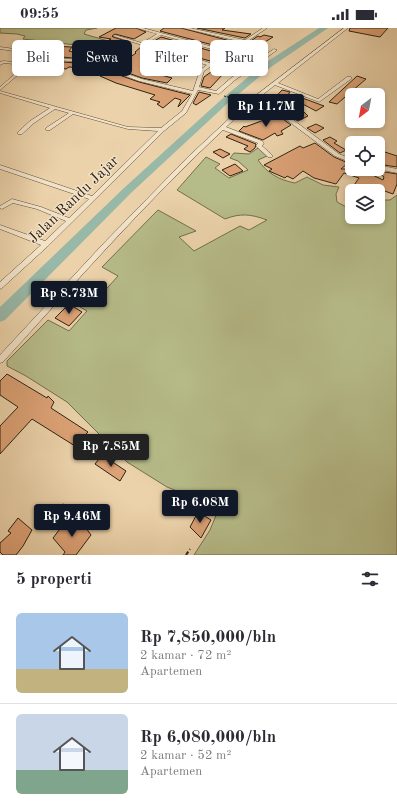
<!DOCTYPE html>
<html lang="id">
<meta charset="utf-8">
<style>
body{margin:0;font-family:"Old Standard TT",serif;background:#f7f7f7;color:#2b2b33;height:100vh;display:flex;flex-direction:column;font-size:15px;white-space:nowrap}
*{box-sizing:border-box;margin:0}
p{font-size:13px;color:#7c7c81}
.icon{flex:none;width:22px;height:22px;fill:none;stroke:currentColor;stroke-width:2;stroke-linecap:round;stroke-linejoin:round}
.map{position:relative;height:527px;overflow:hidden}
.details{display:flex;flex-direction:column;background:#fff;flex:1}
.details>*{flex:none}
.hud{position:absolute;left:12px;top:12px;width:373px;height:36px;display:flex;gap:8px}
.needle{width:26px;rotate:212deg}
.fabs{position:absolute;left:345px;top:60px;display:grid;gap:8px}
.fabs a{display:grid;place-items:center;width:40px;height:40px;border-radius:6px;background:#fff;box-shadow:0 2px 6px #0003;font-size:20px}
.price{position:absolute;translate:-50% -34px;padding:0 9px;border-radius:4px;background:#111827;color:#fff;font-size:13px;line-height:26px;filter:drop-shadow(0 1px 2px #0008)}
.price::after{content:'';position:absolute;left:50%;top:24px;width:12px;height:9px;margin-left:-6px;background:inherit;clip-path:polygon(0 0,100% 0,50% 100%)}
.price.selected{background:#222;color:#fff}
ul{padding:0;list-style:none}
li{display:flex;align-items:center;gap:12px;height:100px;padding:0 16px}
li+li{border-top:1px solid #e1e1e2}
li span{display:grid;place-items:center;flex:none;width:112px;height:80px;border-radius:6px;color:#555}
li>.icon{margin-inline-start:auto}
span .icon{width:48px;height:48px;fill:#fffc;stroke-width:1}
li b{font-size:17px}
h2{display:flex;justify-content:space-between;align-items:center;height:48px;padding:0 16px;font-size:17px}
.pill{padding:0 14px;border-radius:6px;background:#fff;box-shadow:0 2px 6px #0003;font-size:14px;line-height:36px}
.pill.selected{background:#111827;color:#fff}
.status{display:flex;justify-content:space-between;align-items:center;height:28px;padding:0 20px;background:#fff;direction:ltr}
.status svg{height:11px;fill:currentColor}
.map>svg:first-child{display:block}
.green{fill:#b6bc89;stroke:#726f4e}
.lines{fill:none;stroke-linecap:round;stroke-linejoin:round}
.river{fill:#98b8a8;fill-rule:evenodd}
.building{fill:#dca276;stroke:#2e2212}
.street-casing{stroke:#5d4e38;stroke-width:1}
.path-far1{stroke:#2e2212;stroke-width:1;stroke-dasharray:2 1;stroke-linecap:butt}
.path{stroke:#2e2212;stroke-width:2;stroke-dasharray:4 2.5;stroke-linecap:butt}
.street{fill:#f2e2c8;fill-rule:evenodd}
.labels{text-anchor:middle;stroke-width:3;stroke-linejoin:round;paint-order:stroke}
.street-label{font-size:15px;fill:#2e2212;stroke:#f2e2c8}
</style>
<div class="status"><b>09:55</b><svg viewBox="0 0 49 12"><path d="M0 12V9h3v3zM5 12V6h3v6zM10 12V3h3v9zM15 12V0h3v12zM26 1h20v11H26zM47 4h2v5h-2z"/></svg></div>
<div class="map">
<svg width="397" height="527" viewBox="0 0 397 527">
<rect width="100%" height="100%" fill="#ebd2aa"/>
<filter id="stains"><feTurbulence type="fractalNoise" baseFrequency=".005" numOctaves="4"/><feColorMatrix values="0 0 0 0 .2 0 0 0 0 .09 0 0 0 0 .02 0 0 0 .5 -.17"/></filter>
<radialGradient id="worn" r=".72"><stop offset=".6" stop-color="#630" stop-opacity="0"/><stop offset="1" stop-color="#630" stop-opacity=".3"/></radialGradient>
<g class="green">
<polygon points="0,0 97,0 86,2 84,6 115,15 110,18 130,25 130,28 109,38 97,34 101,27 94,19 23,11 25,8 17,6 0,5"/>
<path d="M258 120 267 128 258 132C267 145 279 152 295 155L307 149 323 157 339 159 336 166 337 174 352 182V189H378V173L380 172H390L397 167V527H194L210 502 217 485 199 472 167 459 127 434 67 374 26 348 7 338V333L48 292 69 303 87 283 68 272 79 261 100 268 118 248 102 239 158 182 196 203 179 209 194 223 240 198 249 202 267 192C251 186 240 185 225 191L177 162 206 129 220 136 215 140 229 150 248 142 238 133 230 130 234 125 249 126Z"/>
</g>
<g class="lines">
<polygon class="river" points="319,0 328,0 271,39 229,74 132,164 5,292 0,294 0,279 124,160 223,70 265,35"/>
</g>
<g class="building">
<polygon points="116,0 136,0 146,4 134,11 115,6 112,8 113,9 129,14 127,15 109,12 111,11 99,9"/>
<polygon points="164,0 181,0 238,15 228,21 160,3"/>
<polygon points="197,0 225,0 222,2 251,6 245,10"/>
<polygon points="350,0 388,0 380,9 349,3"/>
<polygon points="264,7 273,9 252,22 263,24 243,34 229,29 226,45 224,45 210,60 201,58 204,49 218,39 216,38 219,37 217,36 258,8 260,9"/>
<polygon points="161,9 186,16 175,22 149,16"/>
<polygon points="49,18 72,19 69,23 97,30 91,32 43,27"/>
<polygon points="142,18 154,22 153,26 162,29 140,41 172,50 167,55 142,50 112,39 119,37 136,25 135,24"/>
<polygon points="193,18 222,26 210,33 182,25"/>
<polygon points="39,32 88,36 88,37 81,40 69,39 66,41 43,37 46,35 36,34"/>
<polygon points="105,42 139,54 190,67 178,79 181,72 175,70 163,80 157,76 160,74 150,71 155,67 116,55 100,48 102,47 98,45"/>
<polygon points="357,48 366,51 337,76 329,74"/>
<polygon points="282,62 290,64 285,71 282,70 272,79 269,76"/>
<polygon points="199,64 211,67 196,77 193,75"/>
<polygon points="297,68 324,78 316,83 295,72"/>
<polygon points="299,79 308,88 298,93 283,85"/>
<polygon points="255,80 266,85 260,91 248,86"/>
<polygon points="275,88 283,91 291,97 281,103 283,106 277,108 275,105 263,112 239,103 244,98 245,99"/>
<polygon points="316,96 324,100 315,105 307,100"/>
<polygon points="231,106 256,116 255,120 250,124 244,121 248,118 226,109"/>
<polygon points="330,109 337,113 334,115 346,122 340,125 323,112"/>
<polygon points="315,115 334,129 348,135 341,141 360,141 383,152 384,149 378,144 378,143 397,146 397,156 393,166 379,161 378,163 352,163 354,161 352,160 359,150 344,145 336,156 314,150 303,143 293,151 287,148 285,150 269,143 272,141 264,137 300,118 303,120"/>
<polygon points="220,121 230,126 223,130 213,124"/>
<polygon points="382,123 397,128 397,139 378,136 378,128"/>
<polygon points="235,136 243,143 230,148 222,142"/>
<polygon points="69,276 82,284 69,298 55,290"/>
<polygon points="7,346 47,370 48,368 54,374 51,380 88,404 75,418 32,391 0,426 0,398 18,379 0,367 0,353"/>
<polygon points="102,427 126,443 120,453 95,436"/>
<polygon points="63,476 74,481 69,488 59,479"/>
<polygon points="198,484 211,492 201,510 190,499"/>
<polygon points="18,490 32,502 23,518 16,527 3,527 0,524 0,515 11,505 8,503"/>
<polygon points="66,493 80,502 83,496 91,507 76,527 63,527 65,524 53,510"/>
</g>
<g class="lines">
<g class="street-casing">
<g id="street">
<path d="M137 0H143L228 23 242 14 183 0H190L245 12 263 0H267L204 43 199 59 216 63 231 50 274 21 277 22 235 52 219 66 198 62 186 85 164 103 48 218 2 260 0 261V254L41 217 0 201V197L45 213 66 193 37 181 13 175 2 181 0 180V178L12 171 41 179 69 190 89 171 0 141V137L92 168 158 103 128 101 73 86 50 102H46V100L69 85 55 81 34 95 22 106H18V104L30 93 50 80 0 65V63L128 99 161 100 182 83 192 66 139 53 88 35 38 30 0 62V59L25 37 4 35 0 37V34L3 33 28 35 34 30 20 28V24L0 21V19L22 22 24 23 23 26 36 27 44 20 46 21 40 28 89 33 142 51 193 63 200 42 207 37 113 8 115 7 142 15 157 6ZM161 7 190 15 175 24 145 16ZM193 16 226 25 210 35 179 25Z"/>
<path d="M344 0H348L278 55 318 71 347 49H351V51L319 74 275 57 252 75 288 88 339 126 352 131V135L335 128 284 90 250 77 226 99 262 113 264 115 262 118 272 127V129H268L257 119 256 118 258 115 223 102C145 175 75 255 3 334L0 335V327L104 215 189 128 247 74Z"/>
<polygon points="378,137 397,141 397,145 378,141"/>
</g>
</g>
<polyline class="path-far1" points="224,68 244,73"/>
<polyline class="path" points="186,527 190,521"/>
<use href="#street" class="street"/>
</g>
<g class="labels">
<g class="street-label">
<text transform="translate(73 171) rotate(-44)" y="5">Jalan Randu Jajar</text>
</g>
</g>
<rect width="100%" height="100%" filter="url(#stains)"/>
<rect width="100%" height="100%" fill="url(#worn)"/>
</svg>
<div class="fabs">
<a><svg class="needle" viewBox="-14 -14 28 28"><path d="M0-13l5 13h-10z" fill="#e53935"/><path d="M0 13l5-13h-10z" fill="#7c7c81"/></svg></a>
<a><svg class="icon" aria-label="locate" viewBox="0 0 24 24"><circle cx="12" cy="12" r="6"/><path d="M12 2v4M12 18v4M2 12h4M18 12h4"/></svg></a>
<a><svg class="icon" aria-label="layers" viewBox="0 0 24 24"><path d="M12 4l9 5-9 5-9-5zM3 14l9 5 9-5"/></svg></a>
</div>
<b class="price" style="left:266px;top:100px">Rp 11.7M</b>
<b class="price" style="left:69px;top:287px">Rp 8.73M</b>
<b class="price selected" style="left:111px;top:440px">Rp 7.85M</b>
<b class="price" style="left:200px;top:496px">Rp 6.08M</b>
<b class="price" style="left:72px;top:510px">Rp 9.46M</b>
<div class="hud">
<a class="pill">Beli</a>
<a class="pill selected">Sewa</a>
<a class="pill">Filter</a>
<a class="pill">Baru</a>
</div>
</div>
<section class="details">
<h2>5 properti<svg class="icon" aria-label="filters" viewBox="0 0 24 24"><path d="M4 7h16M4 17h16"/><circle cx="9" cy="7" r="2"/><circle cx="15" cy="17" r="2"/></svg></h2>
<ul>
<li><span style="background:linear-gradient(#a9c7e8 70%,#c2b280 0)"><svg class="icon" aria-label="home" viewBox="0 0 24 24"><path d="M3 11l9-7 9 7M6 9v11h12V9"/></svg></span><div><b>Rp 7,850,000/bln</b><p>2 kamar · 72 m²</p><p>Apartemen</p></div></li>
<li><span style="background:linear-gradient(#c9d6e8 70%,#7fa58c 0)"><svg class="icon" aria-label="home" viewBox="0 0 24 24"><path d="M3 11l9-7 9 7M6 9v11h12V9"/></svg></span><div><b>Rp 6,080,000/bln</b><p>2 kamar · 52 m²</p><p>Apartemen</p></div></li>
</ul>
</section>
